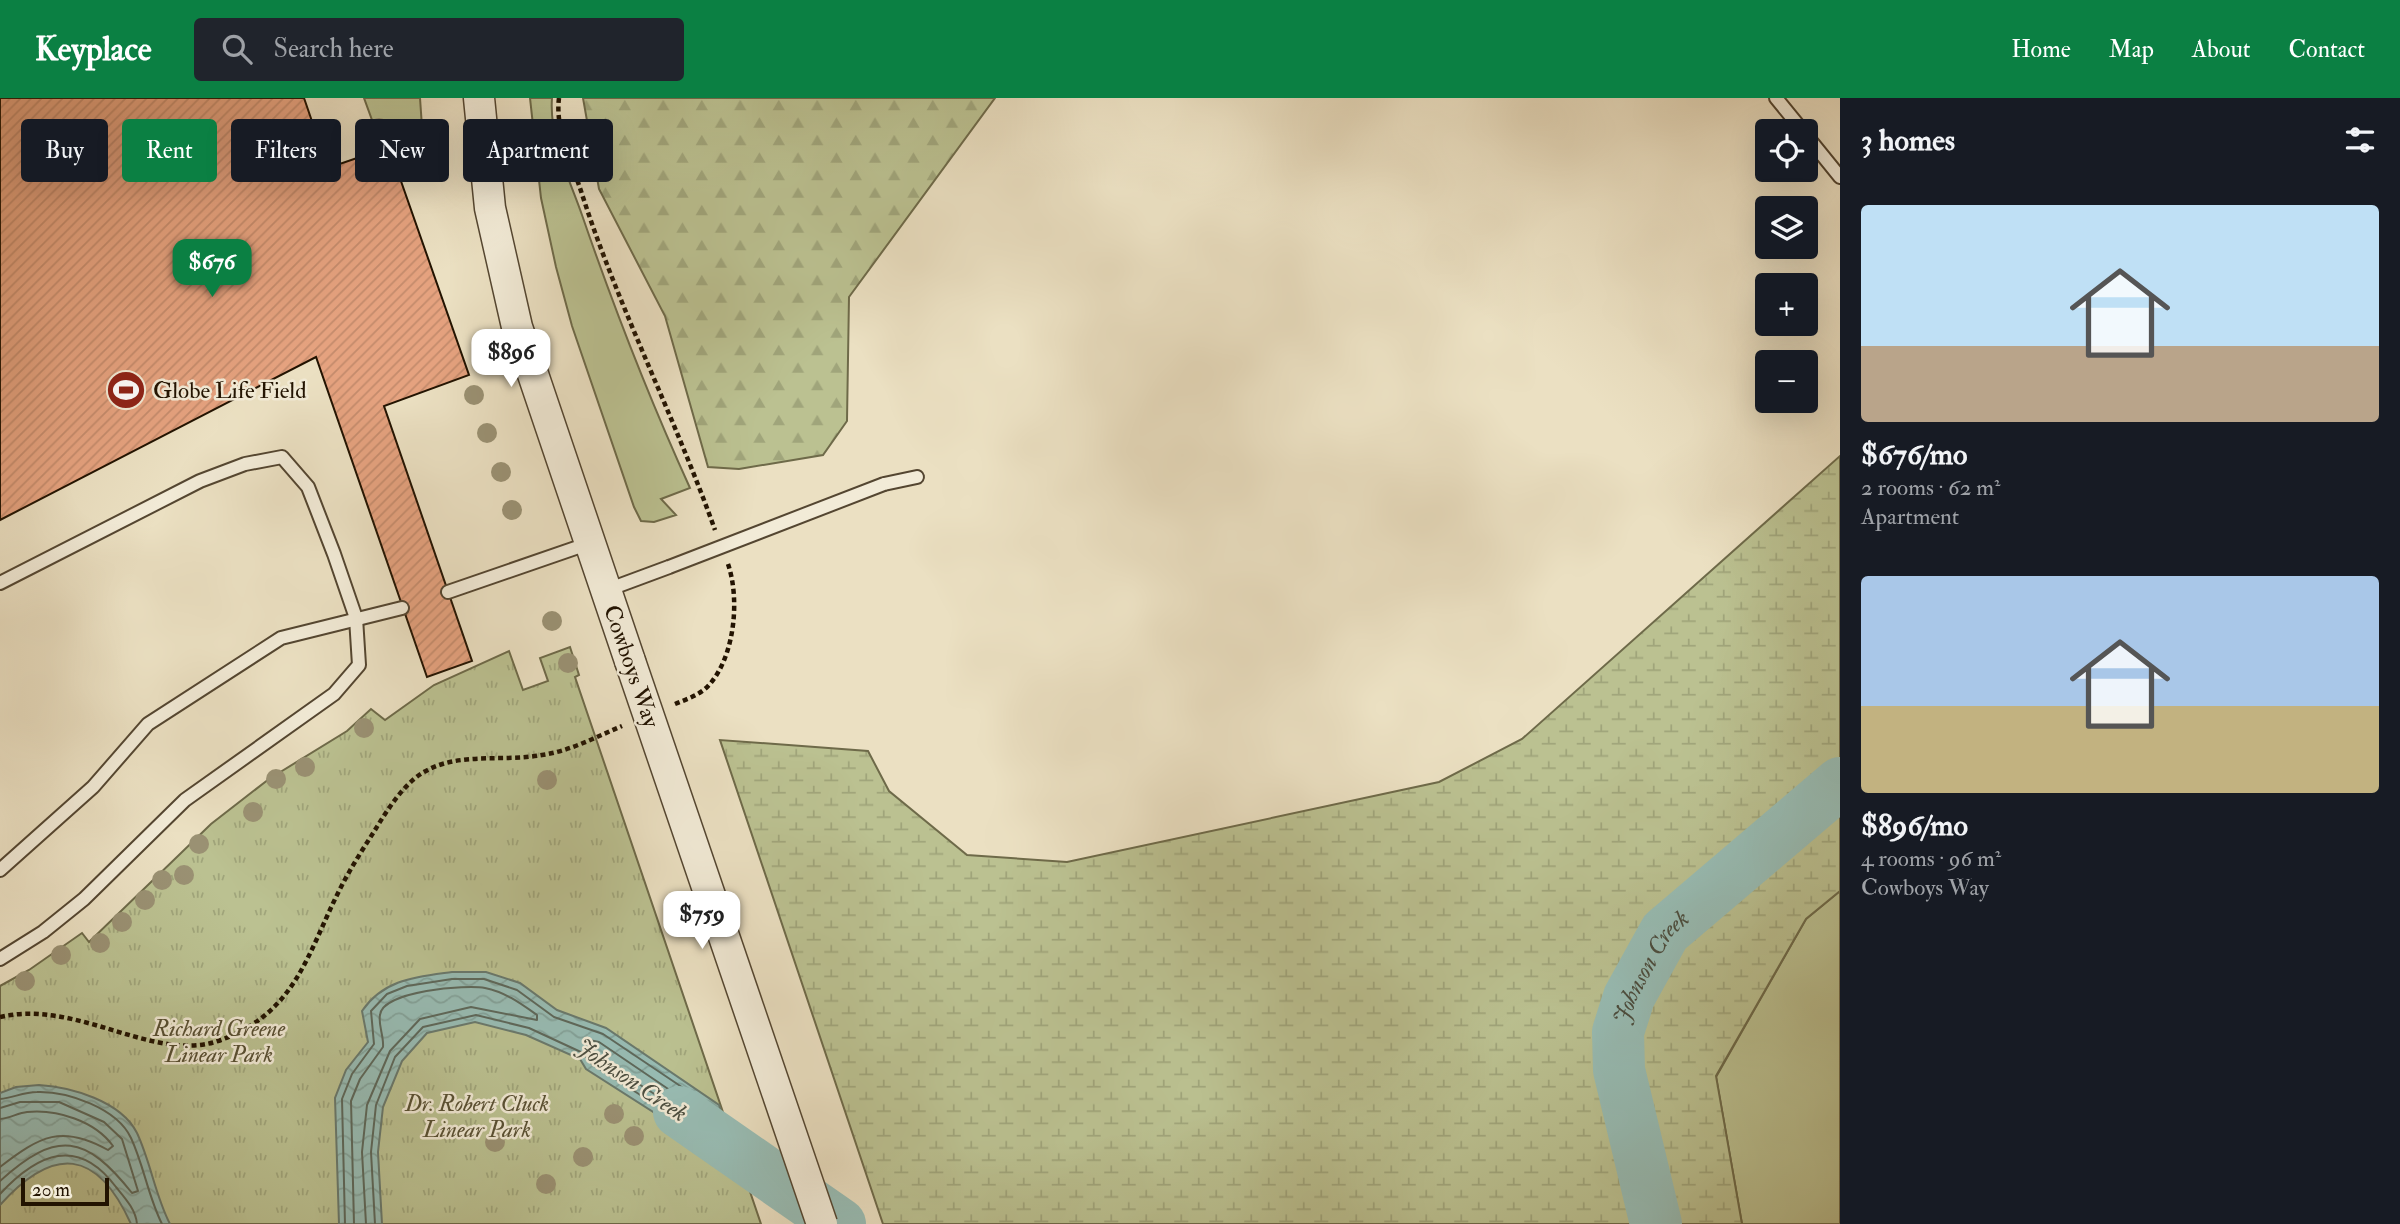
<!DOCTYPE html>
<meta charset="utf-8">
<style>
body{margin:0;font-family:"IM FELL Double Pica",serif;background:#20242c;color:#f1f3f6;height:100vh;display:flex;flex-direction:column;font-size:26px;white-space:nowrap}
*{box-sizing:border-box;margin:0}
p{font-size:23px;color:#9ea1a6}
.icon{flex:none;width:38px;height:38px;fill:none;stroke:currentColor;stroke-width:2;stroke-linecap:round;stroke-linejoin:round}
.map{position:relative;flex:1;overflow:hidden}
.drawer{display:flex;flex-direction:column;background:#171b24;width:560px}
.drawer>*{flex:none}
.hud{position:absolute;left:21px;top:21px;width:665px;height:63px;display:flex;gap:14px}
.tools{position:absolute;left:1755px;top:21px;display:grid;gap:14px}
.tools a{display:grid;place-items:center;width:63px;height:63px;border-radius:7px;background:#171b24;box-shadow:0 7px 28px #0002;font-size:35px}
.scale{position:absolute;left:21px;bottom:18px;width:88px;box-sizing:border-box;padding-left:7px;border:4px solid #221301;border-top:0;font-size:19px;line-height:24px;white-space:nowrap;color:#221301;-webkit-text-stroke:5px #f2ebd7;paint-order:stroke}
.price{position:absolute;translate:-50% -60px;padding:0 16px;border-radius:14px;background:#fff;color:#222;font-size:23px;line-height:46px;filter:drop-shadow(0 2px 4px #0008)}
.price::after{content:'';position:absolute;left:50%;top:42px;width:21px;height:16px;margin-left:-10px;background:inherit;clip-path:polygon(0 0,100% 0,50% 100%)}
.price.active{background:#0b8043;color:#fff}
ul{padding:0;list-style:none}
li{display:grid;align-content:center;gap:14px;height:371px;padding:0 21px}
li span{display:grid;place-items:center;height:217px;border-radius:7px;color:#555}
li>.icon{margin-inline-start:auto}
span .icon{width:126px;height:126px;fill:#fffc;stroke-width:1}
li b{font-size:30px}
h2{display:flex;justify-content:space-between;align-items:center;height:84px;padding:0 21px;font-size:30px}
.chip{padding:0 24px;border-radius:7px;background:#171b24;box-shadow:0 7px 28px #0002;font-size:24px;line-height:63px}
.chip.active{background:#0b8043;color:#fff}
header{display:flex;align-items:center;gap:42px;box-sizing:border-box;height:98px;padding:0 35px;background:#0b8043;color:#fff}
header strong{font-size:33px}
nav{display:flex;gap:38px;margin-inline-start:auto;font-size:24px}
.search{width:490px;height:63px;background:#20242c;display:flex;align-items:center;gap:18px;box-sizing:border-box;padding:0 24px;border-radius:7px;color:#9ea1a6;font-size:26px}
main{display:flex;flex:1;min-height:0}
.map>svg:first-child{display:block}
.green{fill:#bbc191;stroke:#6e6a49;stroke-width:2}
.forest{fill:url(#forest-firs);stroke:#6e6a49;stroke-width:2}
.wetland{fill:url(#wetland-marsh);stroke:#6e6a49;stroke-width:2}
.park{fill:url(#park-tufts);stroke:#6e6a49;stroke-width:2}
.water{fill:url(#water-waves);stroke:#69796d;stroke-width:2}
.lines{fill:none;stroke-linecap:round;stroke-linejoin:round}
.shore{stroke:#5d685b;stroke-width:2}
.river{stroke:#98bdb5;stroke-width:52}
.building{fill:url(#building-hatch);stroke:#221301;stroke-width:2}
.service-casing{stroke:#544631;stroke-width:16}
.tertiary-casing{stroke:#544631;stroke-width:33}
.path{stroke:#221301;stroke-width:4.5;stroke-dasharray:5 3.5;stroke-linecap:butt}
.service{stroke:#f2ebd7;stroke-width:12}
.tertiary{stroke:#f2ebd7;stroke-width:30}
.service-bridge-casing{stroke:#544631;stroke-width:16;stroke-linecap:butt}
.tertiary-bridge-casing{stroke:#544631;stroke-width:33;stroke-linecap:butt}
.service-bridge{stroke:#f2ebd7;stroke-width:12}
.tertiary-bridge{stroke:#f2ebd7;stroke-width:30}
.tree{fill:#9a9173}
.labels{text-anchor:middle;stroke-width:5;stroke-linejoin:round;paint-order:stroke}
.poi-label{font-size:23px;fill:#221301;stroke:#f2ebd7;text-anchor:start}
.street-label{font-size:23px;fill:#221301;stroke:#f2ebd7}
.park-label{font-size:23px;font-style:italic;fill:#585033;stroke:#f2ebd7}
.water-label{font-size:24px;font-style:italic;fill:#4b4e40;stroke:#f2ebd7}
</style>
<header>
<strong>Keyplace</strong>
<div class="search"><svg class="icon" aria-label="search" viewBox="0 0 24 24"><circle cx="10" cy="10" r="6"/><path d="M15 15l6 6"/></svg>Search here</div>
<nav><a>Home</a><a>Map</a><a>About</a><a>Contact</a></nav>
</header>
<main>
<div class="map">
<svg width="1840" height="1126" viewBox="0 0 1840 1126">
<defs>
<pattern id="forest-firs" width="22" height="20" patternUnits="userSpaceOnUse" patternTransform="scale(1.75)"><rect width="22" height="20" fill="#bbc191"/><path d="M5 1l3.5 6h-7zM16 11l3.5 6h-7z" fill="#a0a57b"/></pattern>
<pattern id="wetland-marsh" width="20" height="14" patternUnits="userSpaceOnUse" patternTransform="scale(1.75)"><rect width="20" height="14" fill="#bbc191"/><path d="M1 5h8M5 5V1M11 12h8M15 12V8" fill="none" stroke="#a0a57b"/></pattern>
<pattern id="park-tufts" width="24" height="20" patternUnits="userSpaceOnUse" patternTransform="scale(1.75)"><rect width="24" height="20" fill="#bbc191"/><path d="M3 7l-1-3M5 7V3M7 7l1-3M15 17l-1-3M17 17v-4M19 17l1-3" fill="none" stroke="#a0a57b"/></pattern>
<pattern id="water-waves" width="16" height="10" patternUnits="userSpaceOnUse" patternTransform="scale(1.75)"><rect width="16" height="10" fill="#98bdb5"/><path d="M0 5q4-4 8 0t8 0" fill="none" stroke="#83a29a"/></pattern>
<pattern id="building-hatch" width="6" height="6" patternUnits="userSpaceOnUse" patternTransform="scale(1.75)"><rect width="6" height="6" fill="#e5a27f"/><path d="M-1 1l2-2M0 6l6-6M5 7l2-2" fill="none" stroke="#c48b6c"/></pattern>
</defs>
<rect width="100%" height="100%" fill="#ebe0c2"/>
<filter id="stains"><feTurbulence type="fractalNoise" baseFrequency=".00286" numOctaves="4"/><feColorMatrix values="0 0 0 0 .2 0 0 0 0 .09 0 0 0 0 .02 0 0 0 .5 -.17"/></filter>
<radialGradient id="worn" r=".72"><stop offset=".6" stop-color="#630" stop-opacity="0"/><stop offset="1" stop-color="#630" stop-opacity=".3"/></radialGradient>
<g class="green">
<polygon points="364,0 420,0 422,29 380,44"/>
<path d="M530 0H552C549 40 569 80 582 117 614 210 649 300 690 390L661 401 676 417 654 424 641 423 634 409 572 228 556 169 541 100Z"/>
<polygon points="1840,793 1840,1126 1742,1126 1716,979 1806,821"/>
</g>
<polygon class="forest" points="583,0 995,0 849,199 847,323 823,357 739,371 708,369 665,218 599,91"/>
<polygon class="wetland" points="1840,358 1840,793 1806,821 1716,978 1742,1126 883,1126 720,642 868,653 889,693 967,757 1067,764 1439,684 1522,641"/>
<polygon class="park" points="570,549 579,577 575,579 761,1126 0,1126 0,888 29,872 82,835 89,844 211,726 269,681 347,633 371,611 385,622 434,587 509,553 523,592 548,583 540,560"/>
<g class="water">
<path d="M452 874H486L520 885 557 912 606 930 719 1007 741 1070 586 971 580 961 526 937 475 924 427 935 402 963 383 1009 378 1054 382 1126H339L335 1000 346 972 368 944 362 913C384 881 416 879 452 874Z"/>
<path d="M39 987C71 989 121 1003 137 1035 151 1065 155 1097 170 1126H131C97 1051 54 1047 0 1107V995L16 989Z"/>
</g>
<g class="lines">
<g class="shore">
<polygon points="589,942 599,944 705,1016 708,1026 703,1027 598,960 588,947"/>
<path d="M0 1001C13 1000 23 994 37 994 67 993 117 1010 131 1040 144 1068 148 1098 162 1126"/>
<path d="M0 1010 20 1004H59L104 1024 122 1041 138 1093 132 1095C86 1037 57 1031 0 1083"/>
<path d="M0 1021C10 1020 18 1015 27 1014 57 1011 95 1023 113 1048L108 1052C62 1026 40 1038 0 1069"/>
<path d="M0 1096C38 1055 78 1038 116 1089 125 1100 136 1112 137 1126"/>
<polyline points="345,1126 342,1001 352,976 374,946 371,913 387,896 407,888 452,881 484,881 517,892 554,919 603,936 713,1010 725,1044 720,1048 592,966 583,955 529,930 476,917 423,929 395,959 376,1007 371,1054 375,1126"/>
<path d="M354 1126 351 1003 360 981 383 949C384 938 378 927 380 917 382 893 467 886 485 890 505 894 520 905 537 917V922L471 909 420 921 390 953 367 1007 362 1054 366 1126"/>
</g>
<g class="river">
<polyline points="679,1014 840,1126"/>
<path id="s1" d="M1656 1126 1619 972 1618 934 1629 899 1665 834 1840 685"/>
</g>
</g>
<polygon class="building" points="0,0 304,0 328,70 389,49 469,277 384,308 472,563 427,579 316,259 0,422"/>
<g class="lines">
<g class="service-casing">
<g id="service">
<polyline points="1776,0 1803,33"/>
<polyline points="1806,37 1840,79"/>
<polyline points="884,386 917,379"/>
<polyline points="0,485 200,383 245,366 282,359 308,389 334,456 356,520 359,567 334,596 185,702 84,801 43,834 0,861"/>
<polyline points="607,492 669,469"/>
<polyline points="448,494 590,445"/>
<polyline points="0,772 93,689 148,626 281,540 402,510"/>
</g>
</g>
<g class="tertiary-casing">
<polyline id="tertiary" points="479,0 490,110 517,229 630,563"/>
</g>
<g class="path">
<path d="M559 0C555 31 571 63 581 93 618 209 674 317 715 432"/>
<path d="M675 606C687 601 700 597 709 587 735 558 740 501 728 466"/>
<path d="M0 919C78 901 153 965 218 943 296 916 307 856 340 791 350 771 363 751 375 732 386 714 398 695 414 681 450 651 500 665 542 657 570 653 596 639 622 628"/>
</g>
<use href="#service" class="service"/>
<use href="#tertiary" class="tertiary"/>
<g class="service-bridge-casing">
<polyline id="service-bridge" points="669,469 884,386"/>
</g>
<g class="tertiary-bridge-casing">
<polyline id="tertiary-bridge" points="630,563 822,1126"/>
</g>
<use href="#service-bridge" class="service-bridge"/>
<use href="#tertiary-bridge" class="tertiary-bridge"/>
</g>
<g class="tree">
<circle cx="379" cy="30" r="10"/>
<circle cx="474" cy="297" r="10"/>
<circle cx="487" cy="335" r="10"/>
<circle cx="501" cy="374" r="10"/>
<circle cx="512" cy="412" r="10"/>
<circle cx="552" cy="523" r="10"/>
<circle cx="568" cy="565" r="10"/>
<circle cx="364" cy="630" r="10"/>
<circle cx="305" cy="669" r="10"/>
<circle cx="276" cy="681" r="10"/>
<circle cx="547" cy="682" r="10"/>
<circle cx="253" cy="714" r="10"/>
<circle cx="199" cy="746" r="10"/>
<circle cx="184" cy="777" r="10"/>
<circle cx="162" cy="782" r="10"/>
<circle cx="145" cy="802" r="10"/>
<circle cx="122" cy="824" r="10"/>
<circle cx="100" cy="845" r="10"/>
<circle cx="61" cy="857" r="10"/>
<circle cx="25" cy="883" r="10"/>
<circle cx="614" cy="1016" r="10"/>
<circle cx="634" cy="1038" r="10"/>
<circle cx="495" cy="1044" r="10"/>
<circle cx="583" cy="1059" r="10"/>
<circle cx="546" cy="1086" r="10"/>
</g>
<defs>
<g id="stadium-disc" transform="scale(2.0125)"><circle r="9.5" fill="#8f2418" stroke="#f2ebd7"/><path d="M0-5a6.5 5 0 1 0 0 10a6.5 5 0 1 0 0-10ZM-3.5-1.8h7v3.6h-7Z" fill="#fff"/></g>
</defs>
<g fill-rule="evenodd">
<use href="#stadium-disc" x="126" y="292"/>
</g>
<g class="labels">
<g class="poi-label">
<text x="153" y="300">Globe Life Field</text>
</g>
<g class="street-label">
<text transform="translate(632 568) rotate(71)" y="8">Cowboys Way</text>
</g>
<g class="park-label">
<text x="219" y="938">Richard Greene<tspan x="219" dy="26">Linear Park</tspan></text>
<text x="477" y="1013">Dr. Robert Cluck<tspan x="477" dy="26">Linear Park</tspan></text>
</g>
<g class="water-label">
<text dy="8" stroke="none"><textPath href="#s1" startOffset="270">Johnson Creek</textPath></text>
<text transform="translate(632 982) rotate(34)" y="8">Johnson Creek</text>
</g>
</g>
<rect width="100%" height="100%" filter="url(#stains)"/>
<rect width="100%" height="100%" fill="url(#worn)"/>
</svg>
<div class="tools">
<a><svg class="icon" aria-label="locate" viewBox="0 0 24 24"><circle cx="12" cy="12" r="6"/><path d="M12 2v4M12 18v4M2 12h4M18 12h4"/></svg></a>
<a><svg class="icon" aria-label="layers" viewBox="0 0 24 24"><path d="M12 4l9 5-9 5-9-5zM3 14l9 5 9-5"/></svg></a>
<a>+</a>
<a>−</a>
</div>
<div class="scale">20 m</div>
<b class="price active" style="left:212px;top:201px">$676</b>
<b class="price" style="left:511px;top:291px">$896</b>
<b class="price" style="left:702px;top:853px">$759</b>
<div class="hud">
<a class="chip">Buy</a>
<a class="chip active">Rent</a>
<a class="chip">Filters</a>
<a class="chip">New</a>
<a class="chip">Apartment</a>
</div>
</div>
<section class="drawer">
<h2>3 homes<svg class="icon" aria-label="filters" viewBox="0 0 24 24"><path d="M4 7h16M4 17h16"/><circle cx="9" cy="7" r="2"/><circle cx="15" cy="17" r="2"/></svg></h2>
<ul>
<li><span style="background:linear-gradient(#bfe0f5 65%,#b9a48a 0)"><svg class="icon" aria-label="home" viewBox="0 0 24 24"><path d="M3 11l9-7 9 7M6 9v11h12V9"/></svg></span><div><b>$676/mo</b><p>2 rooms · 62 m²</p><p>Apartment</p></div></li>
<li><span style="background:linear-gradient(#a9c7e8 60%,#c2b280 0)"><svg class="icon" aria-label="home" viewBox="0 0 24 24"><path d="M3 11l9-7 9 7M6 9v11h12V9"/></svg></span><div><b>$896/mo</b><p>4 rooms · 96 m²</p><p>Cowboys Way</p></div></li>
</ul>
</section>
</main>
